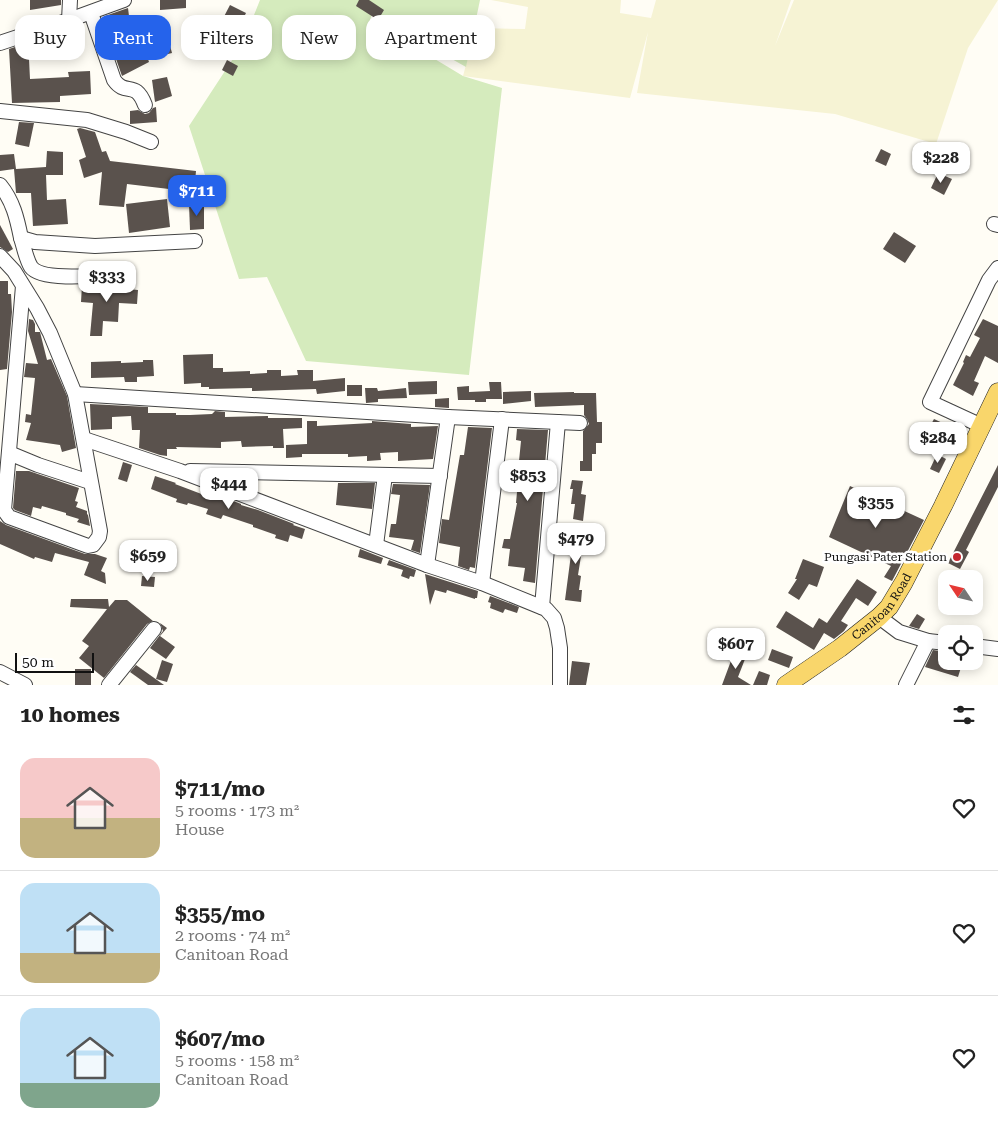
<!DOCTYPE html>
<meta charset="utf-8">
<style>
body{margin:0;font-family:"Roboto Serif",serif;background:#f2f2f2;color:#222;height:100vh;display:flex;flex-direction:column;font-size:19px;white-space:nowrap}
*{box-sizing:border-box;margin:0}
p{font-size:16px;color:#767676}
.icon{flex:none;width:28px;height:28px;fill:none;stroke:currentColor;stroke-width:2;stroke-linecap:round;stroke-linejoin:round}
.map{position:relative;height:685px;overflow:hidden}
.side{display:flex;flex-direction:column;background:#fff;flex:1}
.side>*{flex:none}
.banner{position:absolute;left:15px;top:15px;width:500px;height:45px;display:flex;gap:10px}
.needle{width:32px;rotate:305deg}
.buttons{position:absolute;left:938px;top:570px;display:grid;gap:10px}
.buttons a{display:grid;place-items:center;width:45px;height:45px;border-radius:10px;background:#fff;box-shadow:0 2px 12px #0003;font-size:25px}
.scale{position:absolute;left:15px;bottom:12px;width:79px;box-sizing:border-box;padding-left:5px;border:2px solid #111;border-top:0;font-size:14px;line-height:18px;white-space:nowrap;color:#111;-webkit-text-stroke:4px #fff;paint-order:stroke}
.price{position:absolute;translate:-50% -42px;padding:0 11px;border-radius:10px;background:#fff;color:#222;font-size:16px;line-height:32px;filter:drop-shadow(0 1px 2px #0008)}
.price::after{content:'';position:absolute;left:50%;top:30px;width:15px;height:11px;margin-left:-8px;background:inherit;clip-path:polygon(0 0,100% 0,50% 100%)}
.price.current{background:#2563eb;color:#fff}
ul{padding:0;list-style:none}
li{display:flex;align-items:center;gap:15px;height:125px;padding:0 20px}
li+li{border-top:1px solid #e0e0e0}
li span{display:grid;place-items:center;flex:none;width:140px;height:100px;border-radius:15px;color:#555}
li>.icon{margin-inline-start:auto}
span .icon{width:60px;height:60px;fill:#fffc;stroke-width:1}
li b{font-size:21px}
h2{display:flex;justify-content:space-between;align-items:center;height:60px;padding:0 20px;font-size:21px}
.pill{padding:0 18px;border-radius:15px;background:#fff;box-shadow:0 2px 12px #0003;font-size:18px;line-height:45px}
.pill.current{background:#2563eb;color:#fff}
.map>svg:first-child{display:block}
.farmland{fill:#f6f3d4}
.green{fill:#d5ebbd}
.building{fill:#5a524d}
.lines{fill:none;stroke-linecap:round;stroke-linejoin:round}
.minor-casing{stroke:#444;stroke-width:16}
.major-casing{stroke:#222;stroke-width:19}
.minor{stroke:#fff;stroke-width:14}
.major{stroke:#f9d66b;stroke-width:18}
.poi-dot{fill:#c4262e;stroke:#fff;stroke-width:2}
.labels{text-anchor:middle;stroke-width:5;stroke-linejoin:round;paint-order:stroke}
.poi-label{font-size:12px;fill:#111;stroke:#fff;text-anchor:end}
.street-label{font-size:12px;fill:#111;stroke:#fff}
</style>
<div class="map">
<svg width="998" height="685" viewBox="0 0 998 685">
<rect width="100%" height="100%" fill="#fffdf5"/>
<polygon class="farmland" points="491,0 621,0 620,13 651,18 656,0 791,0 775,46 794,0 998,0 968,48 936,144 835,114 637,93 648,32 630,98 463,76 476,28 525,29 528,7"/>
<polygon class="green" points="260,0 480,0 466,67 372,14 370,20 463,76 502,88 469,375 306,361 267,277 239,279 189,126 242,45"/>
<g class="building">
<polygon points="30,0 61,0 61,5 30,10"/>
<polygon points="160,0 186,0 186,8 160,10"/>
<polygon points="359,0 369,0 384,10 378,20 356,6"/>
<polygon points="230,5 246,13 236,33 233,54 221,53 191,42 194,30 217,30"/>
<polygon points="128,8 131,32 117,34 123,52 129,50 130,52 152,44 151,41 167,34 172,53 148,59 149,62 122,76 107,33 105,16"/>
<polygon points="66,37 67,57 29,59 30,79 69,77 68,72 90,71 91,94 60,96 60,102 12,103 9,49 24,44 36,44 36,40 43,38"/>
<polygon points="227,60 238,66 233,76 222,70"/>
<polygon points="167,77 172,96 155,102 152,80"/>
<polygon points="156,107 157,122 130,124 130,111 138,110 145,114 149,113 153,108"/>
<polygon points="19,122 34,123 29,147 15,144"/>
<polygon points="80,128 95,132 102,152 106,151 110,161 196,171 194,192 127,184 124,207 99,205 102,172 84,178 79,160 86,157 77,129"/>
<polygon points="881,149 891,154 886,166 875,161"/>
<polygon points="47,151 63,152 63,175 46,175 47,200 66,199 68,224 33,226 31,193 16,193 14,169 0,171 0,155 14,154 16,169 46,167"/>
<polygon points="938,173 952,179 944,195 931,188"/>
<polygon points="167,199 170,227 129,233 126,204"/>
<polygon points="189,204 204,204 204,229 190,230"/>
<polygon points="0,225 13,249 8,252 0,247"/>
<polygon points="894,232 916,246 905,263 883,249"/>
<polygon points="0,281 8,281 8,294 11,294 12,312 7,369 0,370"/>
<polygon points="117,283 128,283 128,289 138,290 137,304 119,303 118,322 103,321 102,336 90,336 93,303 81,302 82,285"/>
<polygon points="29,319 33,320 35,324 35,332 40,332 47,360 51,359 67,396 76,448 62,452 60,445 26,440 31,423 25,422 26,414 31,415 35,378 24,377 26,363 38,364 28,331"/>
<polygon points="983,319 998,326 998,363 985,356 974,381 979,383 973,396 953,385 964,363 963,362 966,355 970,357 980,338 974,335"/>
<polygon points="213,354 213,368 223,368 223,372 250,371 250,374 267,373 267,370 281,370 281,376 298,375 297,370 313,370 313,381 345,378 345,391 317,394 316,389 252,391 252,388 209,389 209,387 201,387 201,383 184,384 183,355"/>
<polygon points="143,360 153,360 154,376 137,377 137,382 125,382 124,377 91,378 91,362 121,361 121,363 143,362"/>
<polygon points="437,381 437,394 409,395 408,382"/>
<polygon points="489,382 501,382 502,399 486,399 486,402 475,402 475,400 458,400 457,387 469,386 469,392 490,391"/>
<rect x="347" y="385" width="15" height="11"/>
<polygon points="365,388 377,388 378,391 406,388 407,398 378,399 378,402 366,403"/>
<polygon points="531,391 531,401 503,404 503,392"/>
<polygon points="574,392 574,393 596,393 597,422 602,422 602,443 596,443 596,454 592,454 592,471 580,471 580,461 583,461 583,431 589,424 587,419 584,415 584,405 535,407 534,393"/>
<polygon points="449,398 449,408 435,407 435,399"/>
<polygon points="90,404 148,407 148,413 176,413 176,415 190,415 212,414 215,411 225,412 225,417 268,416 268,418 302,418 302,428 283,429 284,448 273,448 273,446 242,447 241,441 221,442 221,448 176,447 177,449 167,449 167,456 160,455 139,448 140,430 132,430 131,416 112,417 112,429 91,430"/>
<polygon points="934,419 951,427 940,448 923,439"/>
<polygon points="307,421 317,421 317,426 372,423 372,421 411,424 411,427 438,426 433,459 398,461 398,452 380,453 381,460 367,461 367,456 348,457 348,454 302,454 302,457 286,458 286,445 307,444"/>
<polygon points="468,427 492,428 475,568 470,567 469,570 458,566 460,547 439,543 442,519 449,520 460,455 464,455"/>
<polygon points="517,429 548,430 535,583 523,581 525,568 508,566 510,549 502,548 504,539 510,539 517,503 516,503 517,492 514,492 515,480 517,481 521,441 516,440"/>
<polygon points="937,454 946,459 939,473 930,469"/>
<polygon points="123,462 132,465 127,482 118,479"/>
<polygon points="998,465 998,487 966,550 969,552 960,569 948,563"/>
<polygon points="16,471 29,471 79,488 75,501 78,502 76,507 87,511 87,514 88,515 90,526 77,522 79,519 66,515 66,513 42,506 41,509 33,507 31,516 15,510 13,508"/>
<polygon points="155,476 176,483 175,484 212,498 213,493 241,504 241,505 258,510 294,524 293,525 305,529 302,539 290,535 288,542 275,538 276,535 253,527 253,525 223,515 221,519 206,514 208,509 188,503 187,505 176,502 177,499 151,489"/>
<polygon points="572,480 583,481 581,494 586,495 583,521 573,519 575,504 571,504 573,489 570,489"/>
<polygon points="338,483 375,483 372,509 336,505"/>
<polygon points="393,484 430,485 420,553 411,550 414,540 389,537 391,524 396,524 400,495 391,494"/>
<polygon points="850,486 924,520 892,581 884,577 891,566 829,537"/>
<polygon points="0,521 6,525 85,554 95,554 107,558 101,571 105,573 106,584 84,575 89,562 55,553 52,562 35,557 34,559 0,544"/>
<polygon points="575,524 588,526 587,537 584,537 578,575 581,576 579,590 582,590 581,602 565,600"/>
<polygon points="360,549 383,558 381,564 358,557"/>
<polygon points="803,559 824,567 817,587 809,584 799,600 788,593 797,579 795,579"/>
<polygon points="389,560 416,570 414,577 410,576 409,579 401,576 403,570 387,565"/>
<polygon points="425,574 478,591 477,598 475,598 475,599 447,590 446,593 435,590 430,605"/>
<polygon points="142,576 155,577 154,587 141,586"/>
<polygon points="857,579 877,592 868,606 856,598 841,621 848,625 844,631 834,639 824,633 814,650 776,627 786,611 813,628 819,618 827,623"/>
<polygon points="490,596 519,607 517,613 505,609 503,613 490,608 491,603 488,602"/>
<polygon points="71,599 108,599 109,607 115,600 127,600 153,621 147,624 104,678 79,658 89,646 82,641 107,609 70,607"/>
<polygon points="917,614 925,619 919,629 909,626"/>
<polygon points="160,623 167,628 160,636 175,647 166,659 150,648 163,631"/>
<polygon points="772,649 793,657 789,668 768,660"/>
<polygon points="735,650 747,654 738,677 751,685 722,685"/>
<polygon points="933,650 946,652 946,661 963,661 958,677 925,667"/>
<polygon points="162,660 173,664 167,682 156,679"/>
<polygon points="572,661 590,663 586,685 569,685"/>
<polygon points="136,665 164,685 148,685 130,672"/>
<rect x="75" y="669" width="16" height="16"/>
<polygon points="759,671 770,675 767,685 753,685"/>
</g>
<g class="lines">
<g class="minor-casing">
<g id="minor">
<path d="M91 13 114 80C126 97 135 79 145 105"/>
<polyline points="69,20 124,0"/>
<polyline points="0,43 69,20 70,0"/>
<polyline points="0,111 87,120 126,132 151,142"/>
<path d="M0 185C13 201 17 218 21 238"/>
<polyline points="994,224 998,225"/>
<polyline points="0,256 14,271 37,308 50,333 75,394 100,531 99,537 93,545 88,546 9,517 4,510 23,286"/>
<path d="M119 274C102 275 42 282 31 267 26 259 24 247 21 238L35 242 95 246 195 241"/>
<polyline points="75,394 448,417 580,423"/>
<polyline points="982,426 930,402 989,280 998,268"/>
<polyline points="84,439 180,471 427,565 482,583 546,609 554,618 557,628 560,648 560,685"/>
<polyline points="9,453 38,465 90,482"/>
<polyline points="190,471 440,476"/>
<polyline points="376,545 385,475"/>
<polyline points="427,565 448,417"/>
<polyline points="482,583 502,419"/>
<polyline points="542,607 558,422"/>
<polyline points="879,617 899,632 928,641 946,643"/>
<polyline points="974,646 998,649"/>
<polyline points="0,672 25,685"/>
<polyline points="109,685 154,629"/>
<polyline points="906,685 928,641"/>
</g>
</g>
<g class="major-casing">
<g id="major">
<path id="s1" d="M786 685 840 648 879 617 889 607 904 582 943 506 998 392"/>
</g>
</g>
<use href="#minor" class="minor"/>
<use href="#major" class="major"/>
</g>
<circle class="poi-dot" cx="957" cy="557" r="5"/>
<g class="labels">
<g class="poi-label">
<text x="947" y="561">Pungasi Pater Station</text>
</g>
<g class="street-label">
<text dy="4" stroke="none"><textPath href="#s1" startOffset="125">Canitoan Road</textPath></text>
</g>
</g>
</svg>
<div class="buttons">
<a><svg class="needle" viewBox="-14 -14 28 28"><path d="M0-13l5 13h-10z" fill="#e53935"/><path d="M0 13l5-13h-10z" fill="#767676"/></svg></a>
<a><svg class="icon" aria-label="locate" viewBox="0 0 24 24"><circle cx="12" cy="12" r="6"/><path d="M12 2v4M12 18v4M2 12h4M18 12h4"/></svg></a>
</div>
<div class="scale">50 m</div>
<b class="price" style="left:941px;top:184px">$228</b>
<b class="price current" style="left:197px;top:217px">$711</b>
<b class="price" style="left:107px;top:303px">$333</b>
<b class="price" style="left:938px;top:464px">$284</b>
<b class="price" style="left:528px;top:502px">$853</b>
<b class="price" style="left:229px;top:510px">$444</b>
<b class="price" style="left:876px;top:529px">$355</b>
<b class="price" style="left:576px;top:565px">$479</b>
<b class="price" style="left:148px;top:582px">$659</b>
<b class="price" style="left:736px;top:670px">$607</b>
<div class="banner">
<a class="pill">Buy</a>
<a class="pill current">Rent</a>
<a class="pill">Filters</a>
<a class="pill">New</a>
<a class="pill">Apartment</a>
</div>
</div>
<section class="side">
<h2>10 homes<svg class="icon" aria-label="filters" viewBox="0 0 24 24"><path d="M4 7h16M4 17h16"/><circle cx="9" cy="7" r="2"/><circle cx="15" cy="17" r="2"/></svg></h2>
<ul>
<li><span style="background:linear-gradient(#f6c9c9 60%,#c2b280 0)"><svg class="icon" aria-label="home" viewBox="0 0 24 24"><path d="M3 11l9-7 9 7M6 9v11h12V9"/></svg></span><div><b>$711/mo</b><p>5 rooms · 173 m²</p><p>House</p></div><svg class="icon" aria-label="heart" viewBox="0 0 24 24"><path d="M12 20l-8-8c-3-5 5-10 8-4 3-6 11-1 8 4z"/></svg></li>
<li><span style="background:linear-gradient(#bfe0f5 70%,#c2b280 0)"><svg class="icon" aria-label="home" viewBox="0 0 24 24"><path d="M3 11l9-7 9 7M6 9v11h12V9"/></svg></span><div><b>$355/mo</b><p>2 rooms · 74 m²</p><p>Canitoan Road</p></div><svg class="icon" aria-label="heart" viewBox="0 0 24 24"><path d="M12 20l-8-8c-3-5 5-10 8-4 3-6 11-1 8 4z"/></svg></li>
<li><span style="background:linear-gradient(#bfe0f5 75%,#7fa58c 0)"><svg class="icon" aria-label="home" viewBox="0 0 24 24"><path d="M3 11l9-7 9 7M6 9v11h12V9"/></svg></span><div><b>$607/mo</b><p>5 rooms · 158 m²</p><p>Canitoan Road</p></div><svg class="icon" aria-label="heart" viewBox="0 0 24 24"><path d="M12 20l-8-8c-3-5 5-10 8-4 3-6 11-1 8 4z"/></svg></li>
</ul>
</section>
